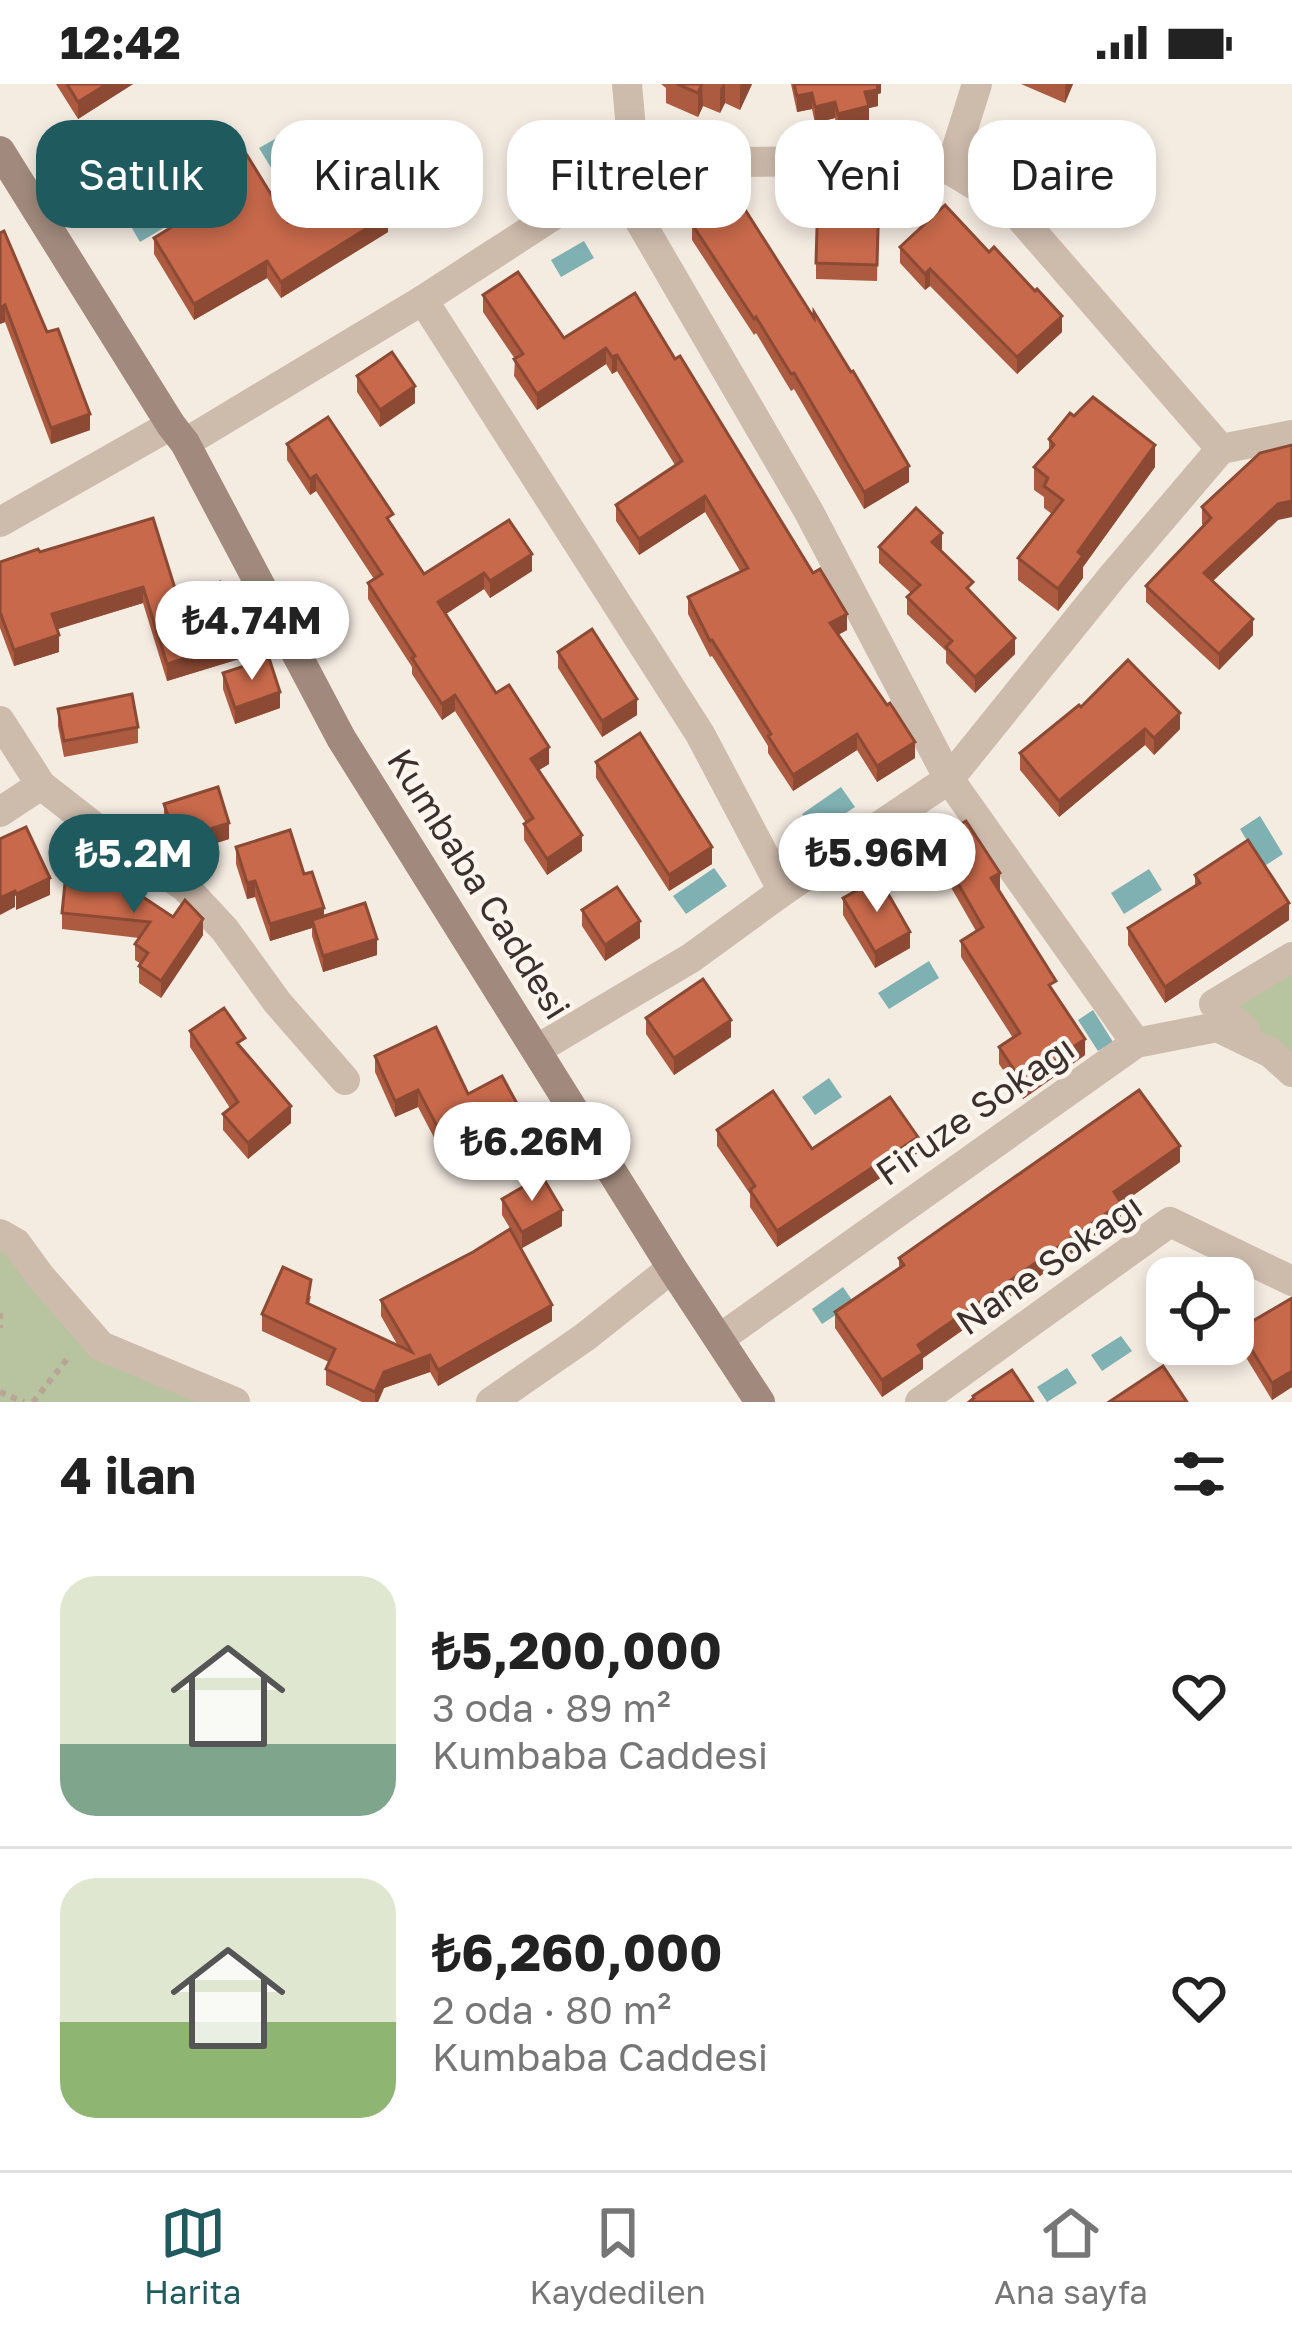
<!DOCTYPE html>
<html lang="tr">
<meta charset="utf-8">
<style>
body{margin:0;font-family:"Golos Text",sans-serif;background:#f2f2f2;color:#222;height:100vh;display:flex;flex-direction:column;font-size:45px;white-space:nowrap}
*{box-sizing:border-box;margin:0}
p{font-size:39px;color:#767676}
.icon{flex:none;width:66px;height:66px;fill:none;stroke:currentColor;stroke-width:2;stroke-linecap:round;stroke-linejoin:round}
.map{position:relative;height:1318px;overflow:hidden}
.drawer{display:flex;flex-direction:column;background:#fff;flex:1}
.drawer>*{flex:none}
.top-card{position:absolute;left:36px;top:36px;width:1221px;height:108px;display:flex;gap:24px}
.tools{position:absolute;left:1146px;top:1173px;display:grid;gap:24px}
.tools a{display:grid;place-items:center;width:108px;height:108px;border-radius:24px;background:#fff;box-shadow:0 6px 18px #0003;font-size:60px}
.price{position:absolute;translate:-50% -102px;padding:0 27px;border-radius:42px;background:#fff;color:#222;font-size:39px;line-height:78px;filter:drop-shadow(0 3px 6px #0008)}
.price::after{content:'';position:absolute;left:50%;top:72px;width:36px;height:27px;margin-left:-18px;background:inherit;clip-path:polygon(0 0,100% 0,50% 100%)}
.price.current{background:#1f5a5e;color:#fff}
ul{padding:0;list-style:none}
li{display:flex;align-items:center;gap:36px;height:300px;padding:0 60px}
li+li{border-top:3px solid #e0e0e0}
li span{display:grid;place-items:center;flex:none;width:336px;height:240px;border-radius:36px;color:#555}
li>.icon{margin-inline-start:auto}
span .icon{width:144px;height:144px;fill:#fffc;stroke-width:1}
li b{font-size:51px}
h2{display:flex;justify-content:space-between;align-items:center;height:144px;padding:0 60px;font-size:51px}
.chip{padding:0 42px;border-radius:36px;background:#fff;box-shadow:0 6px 18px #0003;font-size:42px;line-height:108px}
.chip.current{background:#1f5a5e;color:#fff}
.status{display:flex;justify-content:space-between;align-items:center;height:84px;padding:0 60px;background:#fff;direction:ltr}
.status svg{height:33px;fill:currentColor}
.menu{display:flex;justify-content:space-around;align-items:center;height:168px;border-top:3px solid #e0e0e0;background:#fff;font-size:33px;color:#767676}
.menu a{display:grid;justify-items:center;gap:6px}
.menu .current{color:#1f5a5e}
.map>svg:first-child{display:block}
.green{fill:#b8c4a0}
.water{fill:#7fb0b2}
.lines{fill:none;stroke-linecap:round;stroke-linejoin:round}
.path{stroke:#b9a596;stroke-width:6;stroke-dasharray:6 6;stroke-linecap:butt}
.street{stroke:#cdbbac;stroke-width:30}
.secondary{stroke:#a18a7d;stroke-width:30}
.wall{fill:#ac5a40}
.shaded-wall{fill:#8c4a34}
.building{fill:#c8694b;stroke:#8c4a34;stroke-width:3}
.labels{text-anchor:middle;stroke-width:9;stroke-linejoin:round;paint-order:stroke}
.street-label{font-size:36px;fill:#3b302b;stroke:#fbf5ee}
</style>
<div class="status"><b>12:42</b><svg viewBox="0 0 49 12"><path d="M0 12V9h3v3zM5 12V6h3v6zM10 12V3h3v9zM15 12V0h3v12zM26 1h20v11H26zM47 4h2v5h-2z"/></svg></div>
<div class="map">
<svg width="1292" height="1318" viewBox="0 0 1292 1318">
<rect width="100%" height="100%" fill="#f4ebe1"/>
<g class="green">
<polygon points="1292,888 1292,968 1262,959 1233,924"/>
<polygon points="0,1150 101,1262 235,1318 0,1318"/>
</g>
<g class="water">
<polygon points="275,55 300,95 284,105 259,64"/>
<polygon points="171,115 182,133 140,158 129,139"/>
<polygon points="584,157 594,174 561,193 551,176"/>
<polygon points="841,703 855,723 816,749 802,730"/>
<polygon points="1260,732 1283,770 1263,783 1240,745"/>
<polygon points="714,784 727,802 686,830 673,812"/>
<polygon points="1149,785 1162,806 1124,830 1111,809"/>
<polygon points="929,877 939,894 889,925 878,909"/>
<polygon points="1093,926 1113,958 1098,967 1078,936"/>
<polygon points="829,994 842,1013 815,1031 802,1013"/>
<polygon points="843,1203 854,1219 822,1240 812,1225"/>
<polygon points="1121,1252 1132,1267 1102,1287 1091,1271"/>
<polygon points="1067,1284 1077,1299 1047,1318 1037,1303"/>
</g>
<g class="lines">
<g class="path">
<polyline points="0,1229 0,1244"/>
<polyline points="0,1308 24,1318"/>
<polyline points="33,1318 68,1274"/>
</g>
<g class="street">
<polyline points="627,0 634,79"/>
<polyline points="950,86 977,0"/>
<polyline points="613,91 809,428 949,695 1136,959"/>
<polyline points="423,216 700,650 783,807"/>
<polyline points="185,359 423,216 634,79 849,77 950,86 1011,123 1221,365"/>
<polyline points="0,438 171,341"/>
<polyline points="0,637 41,701 105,751 185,803 225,846 277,918 345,996"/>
<polyline points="0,728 41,701"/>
<polyline points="1245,946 1214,920 1292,873"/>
<polyline points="536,966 691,874 783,807 949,695 1112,493 1221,365 1292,351"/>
<polyline points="0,1150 16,1159 40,1192 101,1262 235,1318"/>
<polyline points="719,1255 1136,959 1217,943 1271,969 1292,988"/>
<polyline points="491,1318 585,1253 672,1184"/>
<polyline points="920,1318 1170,1138 1292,1197"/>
</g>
<polyline class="secondary" points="0,67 171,341 185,359 341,654 672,1184 760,1318"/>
</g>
<g class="wall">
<polygon points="56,0 133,0 78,35"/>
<polygon points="661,0 752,0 740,26 725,19 720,29 703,22 698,33 666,19 666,4"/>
<polygon points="791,0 881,0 881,9 878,10 878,22 869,24 869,38 838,46 835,34 815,39 812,25 797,28"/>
<polygon points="1021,0 1073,0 1065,19"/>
<polygon points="211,90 288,138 388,148 281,214 267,194 194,236 154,170 154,154 217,115 211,106"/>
<polygon points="879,111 877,197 816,195 816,179"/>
<polygon points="692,140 909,398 864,425 794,305 791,307 756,249 754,251 692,156"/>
<polygon points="0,149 47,248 90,346 51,360 5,238 0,240"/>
<polygon points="900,163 1062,248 1017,290 930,202 925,206 900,179"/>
<polygon points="635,209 847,546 838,551 915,674 877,698 857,666 793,707 768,669 768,662 712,572 710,573 688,530 688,513 740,487 705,428 639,471 616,437 616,421 675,381 617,287 612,290 606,280 537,326 514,292 515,275 483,228 483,211 564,254"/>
<polygon points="357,292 415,319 380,343 357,308"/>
<polygon points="1049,355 1155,383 1083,483 1083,494 1058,527 1018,496 1018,474 1052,430 1044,424 1044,413 1034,406 1034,383 1049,368"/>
<polygon points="287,360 393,442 424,490 532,487 490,514 484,505 446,530 496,609 549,680 539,686 582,767 547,791 524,756 524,740 526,739 455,627 442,636 412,590 412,583 368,515 368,499 374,495 316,407 310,411 287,376"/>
<polygon points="1202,423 1278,436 1213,497 1253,551 1219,586 1146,518 1146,502 1204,442 1202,440"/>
<polygon points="879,463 942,465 940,466 1015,570 975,609 946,579 946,567 907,530 907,513 911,509 879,479"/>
<polygon points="40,468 177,511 239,575 167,597 143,519 57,545 59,568 14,582 0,544 0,478"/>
<polygon points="558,568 637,631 602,653 558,584"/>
<polygon points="223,589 280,624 235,640 223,605"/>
<polygon points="1081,623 1180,645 1154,671 1145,661 1059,733 1020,686 1020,669"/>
<polygon points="58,625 138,643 138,659 64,673 58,642"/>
<polygon points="596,678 712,780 669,807 596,694"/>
<polygon points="164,720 229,755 176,772 164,736"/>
<polygon points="933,756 1000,806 1085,971 1023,1015 999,980 999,963 1013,954 961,873 961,857 976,847 933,772"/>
<polygon points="236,763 304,790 324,832 377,871 323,888 312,852 312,844 270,857 255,813 247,815 236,780"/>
<polygon points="1195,791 1289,836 1165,919 1128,861 1128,844 1195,802"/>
<polygon points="142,812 203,851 161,914 139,899 139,882 141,880 135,876 135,860 139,854 62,845 62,829"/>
<polygon points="843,814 910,864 875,884 843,831"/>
<polygon points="582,826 640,854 605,877 582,842"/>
<polygon points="646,934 731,953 674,991 646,950"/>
<polygon points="190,947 245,967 291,1039 248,1075 223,1046 223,1030 230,1024 190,963"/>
<polygon points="375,972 468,1010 521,1043 449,1082 418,1023 395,1033 375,988"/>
<polygon points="717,1046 812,1065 918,1069 777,1163 750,1123 750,1110 717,1062"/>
<polygon points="1180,1078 1121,1120 1121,1135 923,1274 923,1285 882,1313 835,1244 835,1228 899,1185 899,1174"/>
<polygon points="502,1115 562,1142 522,1164 502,1131"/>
<polygon points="311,1212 309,1220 398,1262 381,1232 381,1216 552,1237 438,1302 430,1288 384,1304 378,1318 362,1318 326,1301 326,1285 329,1278 262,1247 262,1230"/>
<polygon points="1292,1214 1292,1303 1272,1316 1239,1262 1239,1245"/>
</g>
<g class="shaded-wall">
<polygon points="107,0 133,0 78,35 78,18"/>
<polygon points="702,0 703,22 698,33 698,9"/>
<polygon points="723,0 725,0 725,19 720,29 720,5"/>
<polygon points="741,0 752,0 740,26 740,2"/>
<polygon points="875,0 881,0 881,9 878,10 878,22 869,24 869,38 838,46 838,30"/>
<polygon points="1066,0 1073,0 1065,19 1065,3"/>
<polygon points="812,9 812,25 797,28 797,12"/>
<polygon points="835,18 835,34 815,39 815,23"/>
<polygon points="388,131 388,148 281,214 281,198"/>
<polygon points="267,177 267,194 194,236 194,220"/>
<polygon points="930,185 930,202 925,206 925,190"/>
<polygon points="5,221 5,238 0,240 0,224"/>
<polygon points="1062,232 1062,248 1017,290 1017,273"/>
<polygon points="606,264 606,280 537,326 537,310"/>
<polygon points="617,271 617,287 612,290 612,273"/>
<polygon points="415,302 415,319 380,343 380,326"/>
<polygon points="90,330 90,346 51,360 51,344"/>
<polygon points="1155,361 1155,383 1083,483 1083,494 1058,527 1058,505 1078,468"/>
<polygon points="909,382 909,398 864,425 864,408"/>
<polygon points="316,391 316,407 310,411 310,395"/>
<polygon points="705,412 705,428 639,471 639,455"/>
<polygon points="1292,417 1292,433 1278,436 1204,505 1204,489 1278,420"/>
<polygon points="942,449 942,465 932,474 932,458"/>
<polygon points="532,470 532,487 490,514 490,497"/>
<polygon points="484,489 484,505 438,535 438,518"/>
<polygon points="143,503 143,519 52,547 52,530"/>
<polygon points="847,530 847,546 830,555 830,539"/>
<polygon points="1253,535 1253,551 1219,586 1219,570"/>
<polygon points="59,551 59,568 14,582 14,566"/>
<polygon points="1015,554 1015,570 975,609 975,593"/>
<polygon points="239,558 239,575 167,597 167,580"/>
<polygon points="280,608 280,624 235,640 235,624"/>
<polygon points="455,611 455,627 442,636 442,620"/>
<polygon points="637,615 637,631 602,653 602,637"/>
<polygon points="1180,629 1180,645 1154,671 1154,654"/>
<polygon points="1145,645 1145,661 1059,733 1059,717"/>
<polygon points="857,650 857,666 793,707 793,691"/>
<polygon points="915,658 915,674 877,698 877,682"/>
<polygon points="549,663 549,680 531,691 531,675"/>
<polygon points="229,739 229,755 176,772 176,756"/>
<polygon points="582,751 582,767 547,791 547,775"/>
<polygon points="712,763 712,780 669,807 669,791"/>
<polygon points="1000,789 1000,806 991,810 991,794"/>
<polygon points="50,794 50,811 16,826 16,810"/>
<polygon points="255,797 255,813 247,815 247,799"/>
<polygon points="15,807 15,823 0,831 0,814"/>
<polygon points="1289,819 1289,836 1165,919 1165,903"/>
<polygon points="324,824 324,840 312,836 312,844 270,857 270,840"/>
<polygon points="203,835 203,851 161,914 161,897"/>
<polygon points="640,837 640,854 605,877 605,861"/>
<polygon points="910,848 910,864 875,884 875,868"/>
<polygon points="377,855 377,871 323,888 323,872"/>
<polygon points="731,936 731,953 674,991 674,974"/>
<polygon points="1085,955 1085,971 1023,1015 1023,999"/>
<polygon points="418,1006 418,1023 395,1033 395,1017"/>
<polygon points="291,1022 291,1039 248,1075 248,1059"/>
<polygon points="521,1027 521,1043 449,1082 449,1065"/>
<polygon points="918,1053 918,1069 777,1163 777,1147"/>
<polygon points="1180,1062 1180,1078 1121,1120 1121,1135 923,1274 923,1285 882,1313 882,1296 918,1261 1114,1108"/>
<polygon points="562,1126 562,1142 522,1164 522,1148"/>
<polygon points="552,1221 552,1237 438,1302 438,1286"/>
<polygon points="430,1271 430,1288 384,1304 378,1318 375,1318 375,1308 384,1288"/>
<polygon points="1292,1287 1292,1303 1272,1316 1272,1299"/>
</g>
<g class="building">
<polygon points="67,0 107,0 78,18"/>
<polygon points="677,0 702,0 698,9"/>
<polygon points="794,0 877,0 878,6 865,8 869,22 838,30 835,18 815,23 812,9 797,12"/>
<polygon points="245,68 288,138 364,92 388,131 281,198 267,177 194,220 154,154 224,111 211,90"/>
<polygon points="818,109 879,111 877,181 816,179"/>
<polygon points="737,113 814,234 814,228 851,288 853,287 909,382 864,408 794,289 791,290 756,233 754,235 692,140"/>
<polygon points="945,121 989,168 994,163 1035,207 1037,205 1062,232 1017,273 930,185 925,190 900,163"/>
<polygon points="4,147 47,248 58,245 90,330 51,344 5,221 0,224 0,149"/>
<polygon points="518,188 564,254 635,209 675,275 680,272 813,489 820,485 847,530 830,539 887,621 890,619 915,658 877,682 857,650 793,691 768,652 771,650 712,556 710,557 688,513 748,484 705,412 639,455 616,421 682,377 617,271 612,273 606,264 537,310 514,275 523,270 483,211"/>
<polygon points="392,268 415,302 380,326 357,292"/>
<polygon points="1093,313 1155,361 1078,468 1083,472 1058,505 1018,474 1063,416 1044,402 1048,394 1034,383 1054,361 1049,355 1070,329 1074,332"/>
<polygon points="328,333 393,430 387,434 424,490 509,436 532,470 490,497 484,489 438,518 496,609 509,601 549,663 531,675 582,751 547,775 524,740 533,734 455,611 442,620 412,574 415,572 368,499 382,490 316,391 310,395 287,360"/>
<polygon points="1292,361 1292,417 1278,420 1204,489 1253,535 1219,570 1146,502 1211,434 1202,423 1260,369"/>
<polygon points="916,424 942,449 932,458 973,498 967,504 1015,554 975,593 946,563 952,557 907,513 920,501 879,463"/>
<polygon points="153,434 177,511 220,498 239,558 167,580 143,503 52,530 59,551 14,566 0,528 0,478 38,465 40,468"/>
<polygon points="592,545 637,615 602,637 558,568"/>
<polygon points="269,574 280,608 235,624 223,589"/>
<polygon points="1128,576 1180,629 1154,654 1145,645 1059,717 1020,669 1079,621 1081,623"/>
<polygon points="132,610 138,643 64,657 58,625"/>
<polygon points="640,649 712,763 669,791 596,678"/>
<polygon points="218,703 229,739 176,756 164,720"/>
<polygon points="966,737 1000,789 991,794 1056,897 1049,901 1085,955 1023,999 999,963 1020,949 961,857 983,843 933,756"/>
<polygon points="26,743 50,794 16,810 15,807 0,814 0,755"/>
<polygon points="290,746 304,790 312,788 324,824 270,840 255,797 247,799 236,763"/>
<polygon points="1248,756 1289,819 1165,903 1128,844 1200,799 1195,791"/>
<polygon points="66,789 142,797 140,811 173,833 185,816 203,835 161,897 139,882 148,869 135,860 150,838 62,829"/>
<polygon points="879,794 910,848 875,868 843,814"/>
<polygon points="617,803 640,837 605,861 582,826"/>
<polygon points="365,819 377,855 323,872 312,836"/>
<polygon points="703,895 731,936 674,974 646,934"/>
<polygon points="224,924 245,954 237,959 291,1022 248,1059 223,1030 238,1018 190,947"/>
<polygon points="436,943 468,1010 502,992 521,1027 449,1065 418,1006 395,1017 375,972"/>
<polygon points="1139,1006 1180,1062 1114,1108 1121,1119 918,1261 923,1269 882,1296 835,1228 904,1181 899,1174"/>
<polygon points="773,1007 812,1065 890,1013 918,1053 777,1147 750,1106 755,1102 717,1046"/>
<polygon points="542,1092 562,1126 522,1148 502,1115"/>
<polygon points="510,1145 552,1221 438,1286 430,1271 384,1288 375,1308 326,1285 335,1265 262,1230 283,1183 311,1196 307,1219 412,1268 381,1216 473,1168"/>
<polygon points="1292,1214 1292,1287 1272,1299 1239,1245"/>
<polygon points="1163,1282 1187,1318 1109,1318"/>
<polygon points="1012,1286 1033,1318 969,1318 974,1314 973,1312"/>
</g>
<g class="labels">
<g class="street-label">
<text transform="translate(479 800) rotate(58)" y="13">Kumbaba Caddesi</text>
<text transform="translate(975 1026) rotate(-35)" y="13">Firuze Sokağı</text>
<text transform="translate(1049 1180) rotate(-35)" y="13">Nane Sokağı</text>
</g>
</g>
</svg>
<div class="tools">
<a><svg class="icon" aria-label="locate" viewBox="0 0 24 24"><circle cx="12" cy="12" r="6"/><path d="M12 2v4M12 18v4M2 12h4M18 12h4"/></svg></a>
</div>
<b class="price" style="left:252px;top:599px">₺4.74M</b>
<b class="price" style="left:877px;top:831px">₺5.96M</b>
<b class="price current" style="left:134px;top:832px">₺5.2M</b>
<b class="price" style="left:532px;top:1120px">₺6.26M</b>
<div class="top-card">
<a class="chip current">Satılık</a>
<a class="chip">Kiralık</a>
<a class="chip">Filtreler</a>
<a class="chip">Yeni</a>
<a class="chip">Daire</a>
</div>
</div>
<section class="drawer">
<h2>4 ilan<svg class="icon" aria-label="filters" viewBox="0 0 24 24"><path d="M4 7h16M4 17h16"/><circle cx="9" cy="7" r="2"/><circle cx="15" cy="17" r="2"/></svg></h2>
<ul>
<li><span style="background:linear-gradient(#dfe7d0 70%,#7fa58c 0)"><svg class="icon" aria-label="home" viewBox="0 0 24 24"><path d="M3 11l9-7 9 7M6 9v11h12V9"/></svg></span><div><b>₺5,200,000</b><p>3 oda · 89 m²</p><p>Kumbaba Caddesi</p></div><svg class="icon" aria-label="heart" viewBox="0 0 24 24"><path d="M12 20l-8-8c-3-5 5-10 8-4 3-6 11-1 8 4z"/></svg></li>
<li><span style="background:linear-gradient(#dfe7d0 60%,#8fb573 0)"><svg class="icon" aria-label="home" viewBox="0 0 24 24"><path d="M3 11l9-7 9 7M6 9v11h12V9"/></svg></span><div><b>₺6,260,000</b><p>2 oda · 80 m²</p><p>Kumbaba Caddesi</p></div><svg class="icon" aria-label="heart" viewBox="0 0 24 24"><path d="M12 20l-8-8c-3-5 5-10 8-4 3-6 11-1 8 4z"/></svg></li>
</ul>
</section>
<nav class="menu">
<a class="current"><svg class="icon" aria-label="map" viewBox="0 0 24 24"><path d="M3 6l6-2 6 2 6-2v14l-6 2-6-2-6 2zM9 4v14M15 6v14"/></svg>Harita</a>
<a><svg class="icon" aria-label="saved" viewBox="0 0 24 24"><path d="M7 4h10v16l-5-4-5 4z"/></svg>Kaydedilen</a>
<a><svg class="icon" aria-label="home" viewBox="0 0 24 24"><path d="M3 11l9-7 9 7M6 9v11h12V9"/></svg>Ana sayfa</a>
</nav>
